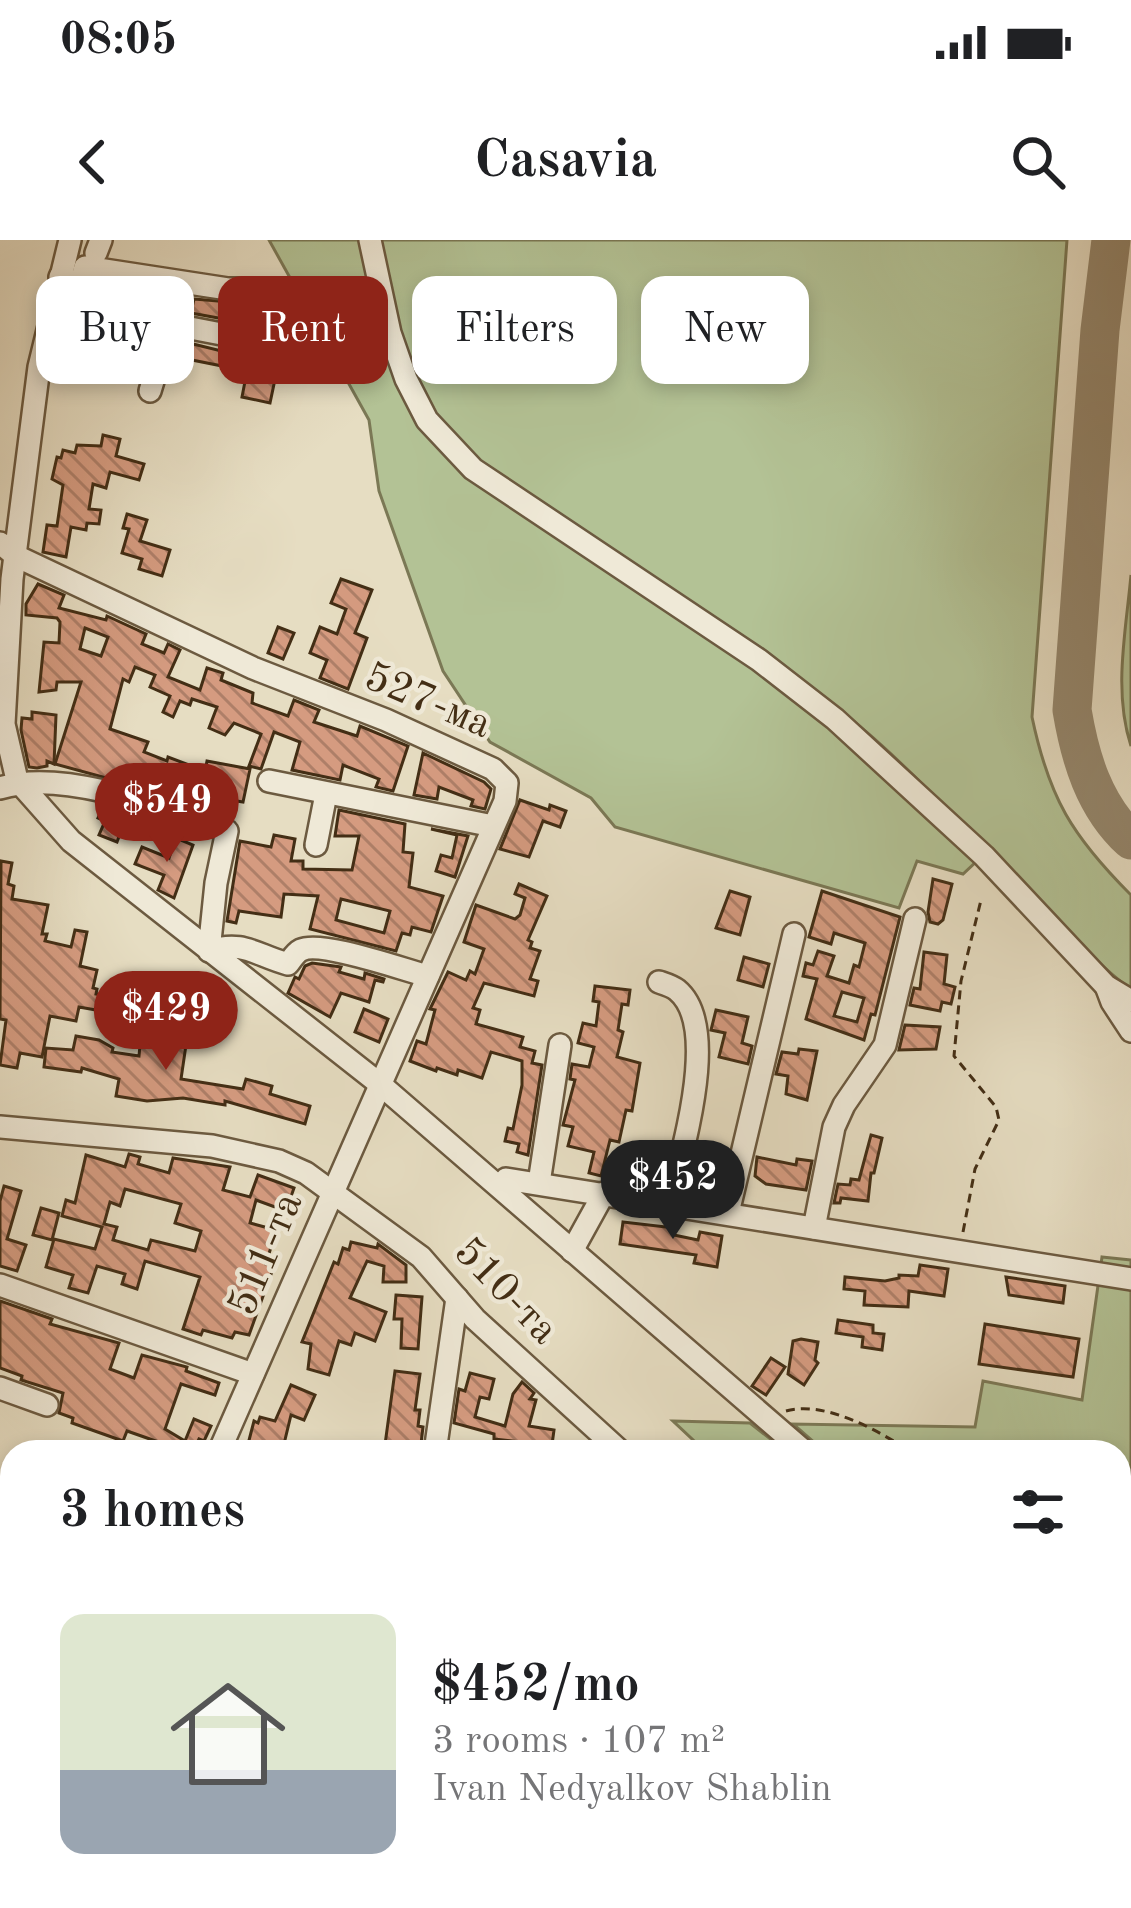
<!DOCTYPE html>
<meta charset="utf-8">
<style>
body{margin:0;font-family:"Old Standard TT",serif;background:#f6f6f6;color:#202124;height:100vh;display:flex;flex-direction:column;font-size:45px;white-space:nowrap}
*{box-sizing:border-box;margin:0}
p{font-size:39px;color:#757577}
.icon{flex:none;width:66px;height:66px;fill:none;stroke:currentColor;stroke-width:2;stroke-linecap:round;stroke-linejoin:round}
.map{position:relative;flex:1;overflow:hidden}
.sheet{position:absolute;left:0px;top:1200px;width:1131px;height:468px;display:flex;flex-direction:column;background:#fff;border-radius:36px 36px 0 0;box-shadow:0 6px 18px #0003}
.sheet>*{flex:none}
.hud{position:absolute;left:36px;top:36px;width:1059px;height:108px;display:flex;gap:24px}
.price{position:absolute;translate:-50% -102px;padding:0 27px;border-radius:42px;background:#8f2418;color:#fff;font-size:39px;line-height:78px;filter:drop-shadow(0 3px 6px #0008)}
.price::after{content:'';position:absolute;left:50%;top:72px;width:36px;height:27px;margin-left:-18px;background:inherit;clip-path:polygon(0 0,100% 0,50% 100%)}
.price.selected{background:#222;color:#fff}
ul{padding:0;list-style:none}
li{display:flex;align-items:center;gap:36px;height:300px;padding:0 60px}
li+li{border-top:3px solid #e0e0e0}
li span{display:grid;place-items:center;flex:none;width:336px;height:240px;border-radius:24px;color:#555}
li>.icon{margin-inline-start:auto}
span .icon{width:144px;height:144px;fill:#fffc;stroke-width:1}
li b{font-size:51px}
h2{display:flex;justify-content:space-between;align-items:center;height:144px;padding:0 60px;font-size:51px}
.chip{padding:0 42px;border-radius:24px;background:#fff;box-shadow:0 6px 18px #0003;font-size:42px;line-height:108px}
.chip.selected{background:#8f2418;color:#fff}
.status{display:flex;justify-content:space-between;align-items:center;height:84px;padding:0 60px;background:#fff;direction:ltr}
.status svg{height:33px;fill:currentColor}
header{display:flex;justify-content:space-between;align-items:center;height:156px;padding:0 60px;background:#fff;font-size:54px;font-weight:700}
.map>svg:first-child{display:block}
.green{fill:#b3c295;stroke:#7b7855;stroke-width:3}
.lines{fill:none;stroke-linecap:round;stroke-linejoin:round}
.taxiway{stroke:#94866c;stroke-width:39}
.building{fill:url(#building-back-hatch);stroke:#432e15;stroke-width:3;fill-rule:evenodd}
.minor-casing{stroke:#6c5a40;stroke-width:26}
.path{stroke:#432e15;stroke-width:3;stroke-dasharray:9 6;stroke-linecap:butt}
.minor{stroke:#efe9d7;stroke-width:21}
.labels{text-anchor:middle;stroke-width:9;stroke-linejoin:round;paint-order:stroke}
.street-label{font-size:42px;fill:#432e15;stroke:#efe9d7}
</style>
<div class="status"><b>08:05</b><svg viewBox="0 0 49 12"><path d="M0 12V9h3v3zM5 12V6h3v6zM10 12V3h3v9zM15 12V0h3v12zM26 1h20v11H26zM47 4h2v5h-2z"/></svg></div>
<header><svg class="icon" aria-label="back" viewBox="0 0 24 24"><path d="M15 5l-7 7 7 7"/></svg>Casavia<svg class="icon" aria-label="search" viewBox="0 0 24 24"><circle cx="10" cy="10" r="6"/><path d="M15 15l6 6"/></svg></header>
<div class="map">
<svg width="1131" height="1668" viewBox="0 0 1131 1668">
<defs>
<pattern id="building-back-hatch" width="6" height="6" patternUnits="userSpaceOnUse" patternTransform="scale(3)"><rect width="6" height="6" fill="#d59b80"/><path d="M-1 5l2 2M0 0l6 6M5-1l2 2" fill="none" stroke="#ae7f68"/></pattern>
</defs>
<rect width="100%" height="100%" fill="#e6ddc2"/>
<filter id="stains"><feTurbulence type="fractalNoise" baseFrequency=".00167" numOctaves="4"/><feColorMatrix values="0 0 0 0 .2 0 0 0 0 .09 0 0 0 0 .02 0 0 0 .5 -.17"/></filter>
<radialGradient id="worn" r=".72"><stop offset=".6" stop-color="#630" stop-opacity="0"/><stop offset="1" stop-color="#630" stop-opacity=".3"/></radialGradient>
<g class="green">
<polygon points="269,0 364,0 428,191 820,474 978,620 963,634 917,621 899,668 615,587 591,558 490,502 443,431 379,251 369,180"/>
<path d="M378 0H1067L1032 477C1049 558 1072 596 1131 655V750C1033 672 959 571 864 490 779 417 682 358 589 296 534 260 471 228 433 172 399 123 392 57 378 0Z"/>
<path d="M1131 335V506C1113 451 1126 391 1131 335Z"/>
<polygon points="1102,1017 1131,1020 1131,1477 1119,1466 1119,1212 825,1212 793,1184 975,1187 983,1141 1082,1160"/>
<polygon points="673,1181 750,1183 787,1212 706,1212"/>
<polygon points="1119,1496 1131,1507 1131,1599 1119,1588"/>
</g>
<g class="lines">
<path class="taxiway" d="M1111 0 1100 90 1072 470C1080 518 1094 566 1131 600"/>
</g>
<g class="building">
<polygon points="121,49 164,56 162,67 120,59"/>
<polygon points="194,59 254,64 251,84 191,73"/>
<polygon points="75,85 109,94 111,88 128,91 126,98 135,101 132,112 91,101 88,112 69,108"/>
<polygon points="185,102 278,125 270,163 242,157 247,131 182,118"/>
<polygon points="103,195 120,199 116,216 144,224 139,240 110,232 106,248 93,244 89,269 101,270 99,284 87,283 86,290 71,287 66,317 43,312 47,285 57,286 63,245 52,239 57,217 61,218 63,210 75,213 77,205 101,206"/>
<polygon points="127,274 147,280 140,301 170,310 162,336 139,329 142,319 122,313 129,289 123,288"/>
<polygon points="341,339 372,350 355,393 367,398 348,449 320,438 327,420 310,413 320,387 337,394 346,369 331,363"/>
<path d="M38 344 64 355 59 368 106 380 107 376 146 394 142 404 164 413 168 404 180 410 168 437 200 450 207 428 223 433 221 440 253 453 252 463 288 476 294 460 319 470 314 482 357 496 360 486 408 506 393 551 376 547 379 539 343 525 340 540 292 530 300 502 274 492 261 529 249 526 261 494 234 483 225 495 209 488 217 467 192 459 190 465 180 461 173 477 163 472 170 456 150 447 155 435 135 427 129 442 123 439 110 489 148 502 144 512 167 521 168 517 205 531 207 521 250 529 243 562 230 560 227 575 207 568 211 545 190 541 183 559 55 524 81 442H57L56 450 39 452 44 402 59 403 60 382 57 378 26 375V364ZM85 388 108 397 101 416 80 409Z"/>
<polygon points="278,387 294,393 283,419 268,413"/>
<polygon points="32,472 56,475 54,524 47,521 47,526 37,528 29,527 21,490 22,478 32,479"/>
<polygon points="423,513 484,542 491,549 485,569 471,566 473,560 439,547 437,559 414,555"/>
<polygon points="520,560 549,570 550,565 566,571 560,587 543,581 529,617 500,609"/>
<polygon points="103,567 141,577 170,586 168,591 155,586 152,594 124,583 117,602 99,595 105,581 98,578"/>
<path d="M339 570 405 584 403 612 413 613 409 647 443 656 431 692 412 687 410 695 402 693 396 711 310 689 318 656 284 654 281 677 239 671 236 683 227 681 240 601 271 607 274 595 295 599 291 621H303V629L352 630 359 596H335ZM341 659 390 671 384 693 336 680Z"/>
<polygon points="431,589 468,596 455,637 436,631 441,615 452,618 457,595"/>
<polygon points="176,598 193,605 174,658 158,650 164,635 135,624 142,607 169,618"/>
<polygon points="1,621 12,623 8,644 14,646 12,659 48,665 42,694 47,694 45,701 71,707 75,690 87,692 80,726 97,730 93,748 97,749 96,754 127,759 124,775 79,767 76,781 50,776 42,817 20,813 17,828 0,825 6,780 0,779"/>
<polygon points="933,639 952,644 943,680 938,684 930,682 928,672"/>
<polygon points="519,644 547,656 528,700 532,702 530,708 540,711 530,739 538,741 534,756 484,743 473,768 480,770 476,784 523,797 520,807 535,811 532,823 542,825 528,915 517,912 519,904 505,901 508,888 513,889 522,845 522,821 491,812 482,838 458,830 457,835 437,828 436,831 410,821 417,801 426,804 435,770 430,769 448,732 466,740 470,731 475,734 484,709 464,702 476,665 515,679 520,675 525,658 515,654"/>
<polygon points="730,651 750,657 740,695 716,688"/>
<path d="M822 651 900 677 875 775 871 774 864 800 806 779 817 739 803 736 806 723 813 725 818 711 834 716 827 736 849 743 854 725 859 727 865 703 834 693 831 704 809 697ZM842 752 864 758 857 782 834 776Z"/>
<polygon points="924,712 947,715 944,744 955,747 951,764 942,762 940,771 910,765 914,748 920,749"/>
<polygon points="744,717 769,724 763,747 738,740"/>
<polygon points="312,723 341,727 339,732 364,739 365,733 384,739 383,742 375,740 369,762 341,753 330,777 288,753 295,737 299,739 305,726"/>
<polygon points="595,746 630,750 628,765 622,764 618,790 623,792 617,817 640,823 632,871 626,870 619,902 610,900 601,936 589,933 594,912 568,906 573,887 563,885 575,840 570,839 572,824 589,827 594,807 578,803 583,783 596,786 599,762 593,761"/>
<polygon points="364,769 388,779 379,802 355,792"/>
<polygon points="716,770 748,777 742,803 752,806 748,824 719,817 725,793 711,790"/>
<polygon points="142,785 177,790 178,785 195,787 193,805 186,805 181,839 243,849 246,839 272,846 270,854 310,866 305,884 225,861 225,865 183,858 147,861 116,856 119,839 82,828 81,832 44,827 46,808 73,810 76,796 99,800 113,808 112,812 139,816"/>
<polygon points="905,785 940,787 936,809 899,810"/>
<polygon points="799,809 817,811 807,860 786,854 788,836 776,834 782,812 798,814"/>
<polygon points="871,895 882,898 874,933 871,933 868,961 841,958 840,963 834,963 838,944 850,945 851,939 859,940"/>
<path d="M129 914 140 917 138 924 169 933 173 918 230 927 223 950 250 957 258 935 294 948 286 971 256 960 250 983 276 990 266 1024 274 1026 249 1095 235 1092 232 1098 203 1090 201 1095 183 1089 200 1037 145 1021 137 1049 122 1044 125 1034 97 1026 88 1053 69 1048 73 1035 46 1027 54 999 95 1009 102 987 62 976 66 960 75 963 86 915 125 927ZM125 949 181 964 175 983 201 991 195 1011 151 1000 148 1010 113 1000 117 987 104 984 110 962 120 966Z"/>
<polygon points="757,917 796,925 797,919 812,921 806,950 766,944 755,936"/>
<polygon points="4,946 21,951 7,999 26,1005 17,1031 0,1026 0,961"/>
<polygon points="41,968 59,973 52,1000 33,995"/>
<polygon points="623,982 675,988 674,995 698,1000 700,992 722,996 717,1027 694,1023 696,1015 620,1004"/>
<polygon points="351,1002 377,1008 378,1004 406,1025 406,1042 383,1042 384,1026 367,1021 350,1058 386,1072 375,1101 355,1093 351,1105 339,1101 329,1135 308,1129 311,1104 302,1102 334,1022 338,1024 343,1008 349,1010"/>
<polygon points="920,1025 948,1029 944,1056 909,1051 908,1067 864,1065 865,1051 844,1049 845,1037 885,1041 899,1038 899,1035 918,1036"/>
<polygon points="1006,1037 1065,1046 1063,1063 1009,1055"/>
<polygon points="396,1055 422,1057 418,1109 401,1108 402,1079 394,1079"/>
<polygon points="0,1061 52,1079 50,1084 119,1103 110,1129 134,1138 142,1115 187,1127 186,1131 219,1143 215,1155 181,1144 165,1189 185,1201 194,1179 211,1186 204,1201 199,1199 196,1205 204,1212 164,1212 167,1205 127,1191 123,1201 72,1183 73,1178 59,1173 63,1153 21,1140 22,1136 0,1128"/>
<polygon points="838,1080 873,1085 873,1093 884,1094 882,1110 862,1107 863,1097 836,1093"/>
<polygon points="985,1084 1079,1099 1073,1137 979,1124"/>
<polygon points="801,1099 818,1102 815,1120 818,1123 804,1145 788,1134 793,1101"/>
<polygon points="771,1118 785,1127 766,1155 752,1146"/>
<polygon points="395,1131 420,1134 415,1170 420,1170 418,1186 423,1187 420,1212 384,1212"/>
<polygon points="470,1133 494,1139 489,1159 480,1157 475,1177 505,1186 513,1154 522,1142 534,1153 530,1159 536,1160 529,1186 554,1190 551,1212 520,1212 521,1202 494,1199 494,1194 454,1183 459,1149 465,1151"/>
<polygon points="291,1145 315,1155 304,1180 291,1175 282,1212 247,1208 254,1181 258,1183 260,1177 275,1181"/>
<polygon points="0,1291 12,1296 12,1336 0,1330"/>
<polygon points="53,1656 68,1656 89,1665 92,1656 119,1663 121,1656 209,1656 222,1661 221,1668 48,1668"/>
<polygon points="930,1656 943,1666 951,1656 970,1656 985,1668 920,1668"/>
</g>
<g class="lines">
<g class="minor-casing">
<g id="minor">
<polyline points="70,0 39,127 12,339 4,484 17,540 71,601 381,845 805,1212"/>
<polyline points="370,0 390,93 406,139 427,180 473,229 759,420 835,479 984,616 1106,746 1131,761"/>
<polyline points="96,13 101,0"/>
<polyline points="60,37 80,45 112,73 279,105 285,70 263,49 228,49 85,27 80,45"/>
<polyline points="150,151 171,82"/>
<polyline points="0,303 16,316 253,428 386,480 493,529 507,543 505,561 219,1212"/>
<polyline points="269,541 493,586"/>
<path d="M0 548C65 528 165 569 227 591L216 643 209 711C244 700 255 715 288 724 292 719 295 713 301 710 321 700 404 730 428 736"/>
<polyline points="316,605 326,554"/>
<path d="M659 742C665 744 672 746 677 750 722 787 680 915 670 964"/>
<polyline points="1106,746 1112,762 1131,791"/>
<polyline points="0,887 212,906 279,921 306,933 421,1017 475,1079 621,1212"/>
<polyline points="506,939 1131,1039"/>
<polyline points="539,943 560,805"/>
<polyline points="728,973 794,694"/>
<polyline points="814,988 834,887 844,865 885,805 915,679"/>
<polyline points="572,1011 604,953"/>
<polyline points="0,1045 253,1134"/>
<polyline points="0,1148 47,1165"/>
<polyline points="435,1212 457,1058"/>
<polyline points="0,1259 12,1265"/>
<polyline points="0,1482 12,1486"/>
<polyline points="1119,1486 1131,1497"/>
<polyline points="0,1568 12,1572"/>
<polyline points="256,1656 278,1668"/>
<polyline points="834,1656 903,1668"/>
<polyline points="1107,1656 1120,1668"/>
<polyline points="19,1668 24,1656"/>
<polyline points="236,1668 239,1656"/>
<polyline points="349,1668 353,1656"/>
<polyline points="685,1668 694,1656"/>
</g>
</g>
<g class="path">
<polyline points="963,992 975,929 999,880 996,867 954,816 961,741 981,660"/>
<path d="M786 1171C825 1160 879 1191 911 1212"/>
<polyline points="1119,1282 1131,1283"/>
</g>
<use href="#minor" class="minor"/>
</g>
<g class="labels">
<g class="street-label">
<text transform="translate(429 458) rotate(23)" y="15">527-ма</text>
<text transform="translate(263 1013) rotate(-67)" y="15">511-та</text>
<text transform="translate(508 1049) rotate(46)" y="15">510-та</text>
</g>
</g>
<rect width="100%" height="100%" filter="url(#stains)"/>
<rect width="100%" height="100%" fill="url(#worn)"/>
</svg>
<b class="price" style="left:167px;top:625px">$549</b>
<b class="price" style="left:166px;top:833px">$429</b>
<b class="price selected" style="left:673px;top:1002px">$452</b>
<div class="hud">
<a class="chip">Buy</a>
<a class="chip selected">Rent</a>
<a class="chip">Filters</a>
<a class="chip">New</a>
</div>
<section class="sheet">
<h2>3 homes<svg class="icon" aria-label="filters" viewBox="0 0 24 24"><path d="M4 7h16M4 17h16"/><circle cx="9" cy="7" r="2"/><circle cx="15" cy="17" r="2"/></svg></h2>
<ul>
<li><span style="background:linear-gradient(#dfe7d0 65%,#9aa5b1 0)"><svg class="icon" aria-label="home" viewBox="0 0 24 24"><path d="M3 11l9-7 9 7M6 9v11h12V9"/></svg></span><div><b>$452/mo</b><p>3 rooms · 107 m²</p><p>Ivan Nedyalkov Shablin</p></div></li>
</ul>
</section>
</div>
